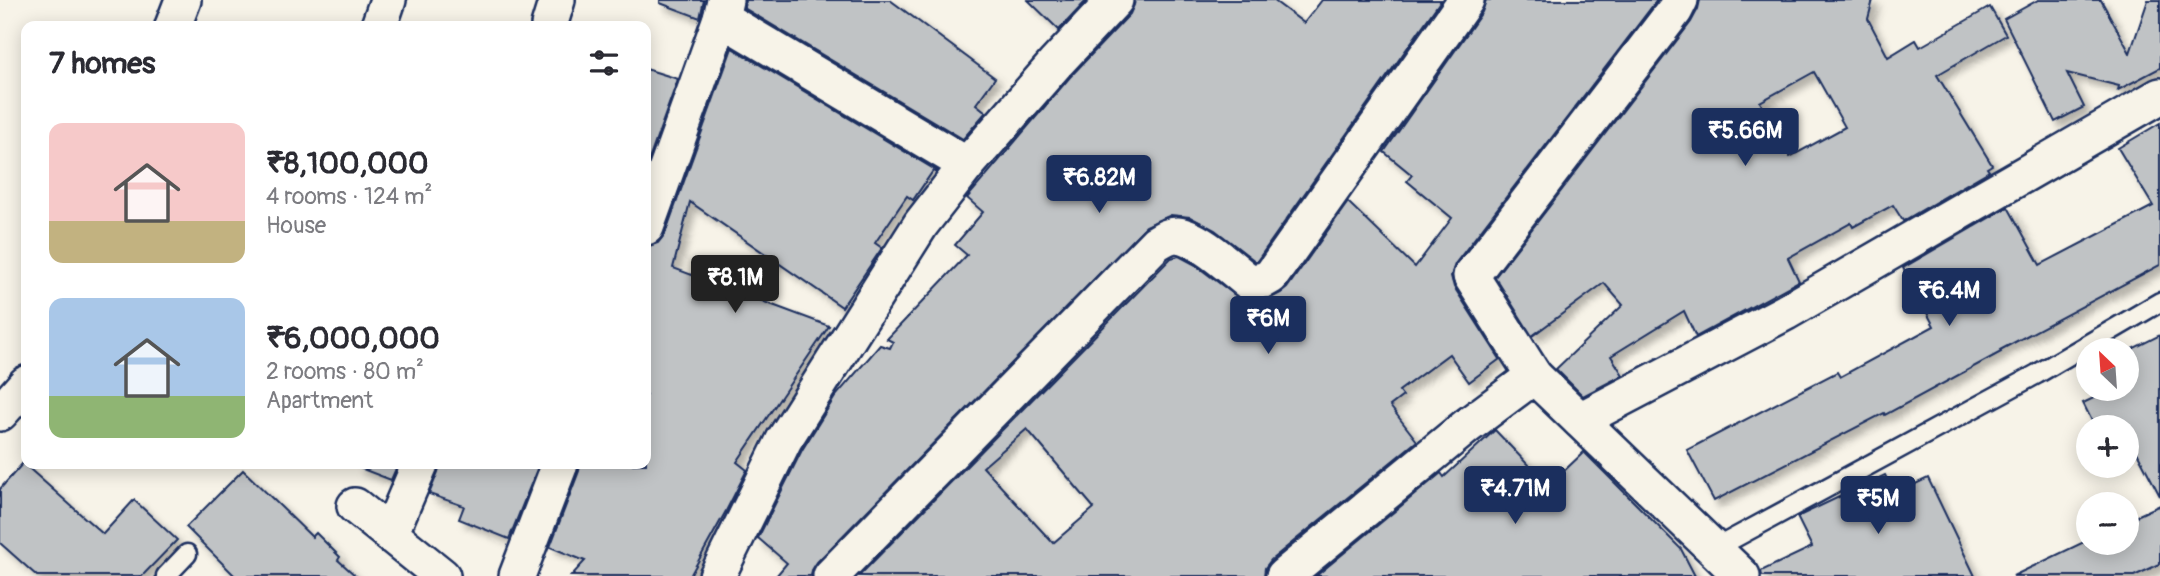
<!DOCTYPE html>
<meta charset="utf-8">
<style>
body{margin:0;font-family:Pangolin,sans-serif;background:#f7f7f7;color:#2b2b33;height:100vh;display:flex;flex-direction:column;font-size:26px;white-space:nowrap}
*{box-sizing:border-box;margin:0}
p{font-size:23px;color:#7c7c81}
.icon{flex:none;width:38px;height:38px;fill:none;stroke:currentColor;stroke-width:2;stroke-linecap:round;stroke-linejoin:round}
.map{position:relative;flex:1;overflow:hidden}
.panel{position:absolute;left:21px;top:21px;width:630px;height:448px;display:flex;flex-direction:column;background:#fff;border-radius:14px;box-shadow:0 4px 18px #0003}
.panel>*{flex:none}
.needle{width:46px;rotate:335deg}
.tools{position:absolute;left:2076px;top:338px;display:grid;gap:14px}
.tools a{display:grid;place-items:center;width:63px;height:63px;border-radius:50%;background:#fff;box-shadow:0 4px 18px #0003;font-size:35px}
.price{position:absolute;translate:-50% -60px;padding:0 16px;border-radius:7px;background:#1b2f5e;color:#fff;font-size:23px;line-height:46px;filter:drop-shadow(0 2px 4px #0008)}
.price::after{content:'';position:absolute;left:50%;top:42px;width:21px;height:16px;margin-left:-10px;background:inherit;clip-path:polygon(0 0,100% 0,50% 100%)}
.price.on{background:#222;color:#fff}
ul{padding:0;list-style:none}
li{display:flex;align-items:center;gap:21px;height:175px;padding:0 28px}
li span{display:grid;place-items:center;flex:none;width:196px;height:140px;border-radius:14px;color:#555}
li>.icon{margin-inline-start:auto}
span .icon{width:84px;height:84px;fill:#fffc;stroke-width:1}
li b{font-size:30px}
h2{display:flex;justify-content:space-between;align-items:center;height:84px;padding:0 28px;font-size:30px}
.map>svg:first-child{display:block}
.building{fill:#c0c3c5;stroke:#1b2f5e;stroke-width:2;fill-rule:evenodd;filter:url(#shadow)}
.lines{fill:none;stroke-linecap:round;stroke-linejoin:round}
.lane-casing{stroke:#1b2f5e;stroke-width:23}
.street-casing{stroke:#1b2f5e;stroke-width:40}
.lane{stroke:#f7f3e8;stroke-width:18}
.street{stroke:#f7f3e8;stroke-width:35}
</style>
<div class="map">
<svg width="2160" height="576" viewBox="0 0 2160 576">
<defs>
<filter id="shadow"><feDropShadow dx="6" dy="6" stdDeviation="3.5" flood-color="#0004"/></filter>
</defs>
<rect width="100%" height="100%" fill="#f7f3e8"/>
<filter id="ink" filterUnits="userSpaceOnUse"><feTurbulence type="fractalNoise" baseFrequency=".0143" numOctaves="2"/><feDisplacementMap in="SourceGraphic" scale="14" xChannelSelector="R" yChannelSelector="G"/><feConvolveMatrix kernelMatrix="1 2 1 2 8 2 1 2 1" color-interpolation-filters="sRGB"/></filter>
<g filter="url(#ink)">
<g class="building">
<polygon points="660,0 704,0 700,18 660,3"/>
<polygon points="745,0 890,0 995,78 976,104 986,112 963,139 744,8"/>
<polygon points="1028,0 1087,0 1059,30"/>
<polygon points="1135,0 1273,0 1304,23 1322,0 1441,0 1257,261 1255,261 1215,230 1190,217 1171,215 1146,226 817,562 812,570 811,576 776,576 787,563 758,538 802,450 835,397 880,345 890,348 893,342 887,339 967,255 955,245 983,212 967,198 1070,77 1130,14 1134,5"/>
<path d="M1486 0H1657L1455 264 1451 276 1454 287 1500 359 1469 382 1449 354 1399 391 1403 396 1390 406 1417 441 1271 560 1265 568 1264 576H859L1171 258 1179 256 1194 264 1243 301 1267 300 1281 293 1287 288 1348 202 1415 267 1452 218 1407 181 1412 175 1384 152 1482 12ZM1027 429 1094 508 1053 543 983 467Z"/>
<path d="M1700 0H1873L1868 19 1888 57 1916 40 1920 47 1990 7 2006 35 1937 75 1992 165 1987 168 1989 171 1903 221 1893 205 1853 227 1851 223 1788 258 1799 281 1696 337 1684 311 1611 356 1623 375 1583 396 1556 369 1623 305 1604 283 1532 336 1495 277 1691 22 1698 9ZM1814 72 1845 127 1790 157 1760 102Z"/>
<polygon points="2038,0 2101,0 2130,53 2148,0 2160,0 2160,68 2118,90 2119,86 2067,73 2084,107 2055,122 2004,19"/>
<polygon points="732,48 937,171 936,173 933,171 913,200 907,196 875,243 882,248 842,307 690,202 673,268 829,326 737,462 747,470 726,511 690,576 571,576 585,561 550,547 579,471 580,464 646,464 646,247 658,243 665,234"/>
<polygon points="646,69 678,79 646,168"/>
<polygon points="2160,123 2160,265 2000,350 2001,352 1885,415 1884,413 1714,501 1687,450 1837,372 1840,377 1934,326 1903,268 2008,207 2040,265 2153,206 2118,148"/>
<polygon points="2160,335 2160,496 2128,435 2126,435 2126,427 2095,427 2083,403 2098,396 2095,388 2126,388 2126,352"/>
<polygon points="1495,430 1548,486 1584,452 1681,549 1695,576 1316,576 1441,473 1444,477"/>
<polygon points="23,463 103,534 134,500 177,540 142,576 37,576 0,543 0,489"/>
<polygon points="358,464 398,464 391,480 357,467"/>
<polygon points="440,464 539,464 509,539 459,519 464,506 429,494 438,472"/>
<polygon points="243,470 312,537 316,533 340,557 338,560 356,576 235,576 186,527"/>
<polygon points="1885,475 1894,494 1928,478 1975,576 1762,576 1761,571 1812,547 1797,517"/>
<polygon points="2160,505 2160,564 2134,576 2013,576 2088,540 2088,542 2126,542 2126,521"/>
</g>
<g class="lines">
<g class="lane-casing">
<g id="lane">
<polyline points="1714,549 2037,374 2160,302"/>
<polyline points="166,576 187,554"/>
</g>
</g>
<g class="street-casing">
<g id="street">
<polyline points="1680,0 1675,10 1471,276 1534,376 1742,576"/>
<polyline points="721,18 967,165"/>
<polyline points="173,26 183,0"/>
<polyline points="379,26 388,0"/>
<polyline points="549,26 557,0"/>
<polyline points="646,227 721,18 725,0"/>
<polyline points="0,413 26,384"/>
<polyline points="1580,420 1786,312 2160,96"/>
<polyline points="355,506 442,576"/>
<polyline points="390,534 420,464"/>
<polyline points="517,576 560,464"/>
<polyline points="717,576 784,440 921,224 967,165 1055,64 1115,0"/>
<path d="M831 576 1156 243C1163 239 1169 235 1177 235 1199 237 1231 268 1249 282L1264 280 1271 276 1466 0"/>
<polyline points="1284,576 1467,426 1534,376"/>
</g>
</g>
<use href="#lane" class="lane"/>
<use href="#street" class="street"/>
</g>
</g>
</svg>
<div class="tools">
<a><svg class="needle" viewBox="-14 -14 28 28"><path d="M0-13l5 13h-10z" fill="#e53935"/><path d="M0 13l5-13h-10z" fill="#7c7c81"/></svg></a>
<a>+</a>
<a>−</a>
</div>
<b class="price" style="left:1745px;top:168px">₹5.66M</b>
<b class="price" style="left:1099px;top:215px">₹6.82M</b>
<b class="price on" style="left:735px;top:315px">₹8.1M</b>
<b class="price" style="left:1949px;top:328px">₹6.4M</b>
<b class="price" style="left:1268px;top:356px">₹6M</b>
<b class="price" style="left:1515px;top:526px">₹4.71M</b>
<b class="price" style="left:1878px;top:536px">₹5M</b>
<section class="panel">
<h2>7 homes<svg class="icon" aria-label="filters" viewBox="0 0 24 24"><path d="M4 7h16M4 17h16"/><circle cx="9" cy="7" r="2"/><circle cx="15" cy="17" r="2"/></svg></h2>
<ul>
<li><span style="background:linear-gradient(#f6c9c9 70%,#c2b280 0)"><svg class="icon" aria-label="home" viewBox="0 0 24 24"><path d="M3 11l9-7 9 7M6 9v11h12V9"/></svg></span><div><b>₹8,100,000</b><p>4 rooms · 124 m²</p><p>House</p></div></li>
<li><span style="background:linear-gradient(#a9c7e8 70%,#8fb573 0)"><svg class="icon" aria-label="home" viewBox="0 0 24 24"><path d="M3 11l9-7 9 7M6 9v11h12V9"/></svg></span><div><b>₹6,000,000</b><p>2 rooms · 80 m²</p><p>Apartment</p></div></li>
</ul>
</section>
</div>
